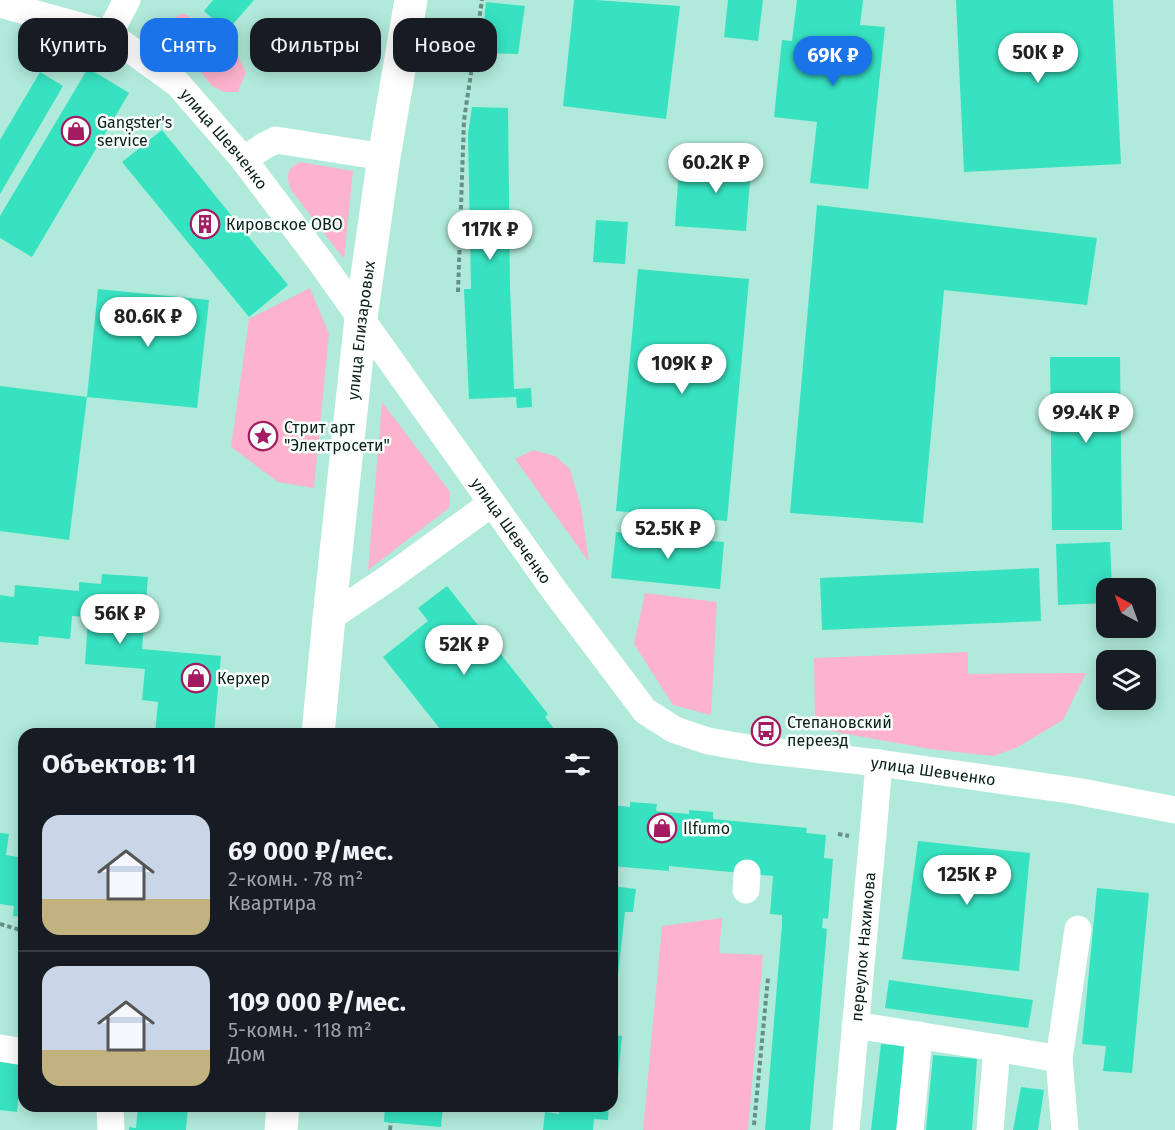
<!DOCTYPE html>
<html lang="ru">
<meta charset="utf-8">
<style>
body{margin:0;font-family:"Fira Sans",sans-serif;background:#242831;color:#f1f3f6;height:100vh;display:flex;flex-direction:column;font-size:22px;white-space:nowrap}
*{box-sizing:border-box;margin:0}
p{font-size:20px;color:#9ea1a6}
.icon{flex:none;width:33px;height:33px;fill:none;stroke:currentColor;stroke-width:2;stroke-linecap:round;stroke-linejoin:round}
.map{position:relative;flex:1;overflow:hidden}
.details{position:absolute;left:18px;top:728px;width:600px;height:384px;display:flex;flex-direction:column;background:#171b24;border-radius:18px;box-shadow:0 3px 15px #0003}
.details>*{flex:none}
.top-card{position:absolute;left:18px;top:18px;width:600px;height:54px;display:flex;gap:12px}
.needle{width:39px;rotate:319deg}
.buttons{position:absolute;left:1096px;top:578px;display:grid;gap:12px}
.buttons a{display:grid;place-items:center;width:60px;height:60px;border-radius:12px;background:#171b24;box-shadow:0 3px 15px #0003;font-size:30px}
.price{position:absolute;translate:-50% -51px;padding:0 14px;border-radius:21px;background:#fff;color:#222;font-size:20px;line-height:39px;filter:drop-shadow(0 2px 3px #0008)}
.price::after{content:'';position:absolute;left:50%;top:36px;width:18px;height:14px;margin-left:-9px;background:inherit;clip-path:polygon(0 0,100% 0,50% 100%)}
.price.current{background:#1a73e8;color:#fff}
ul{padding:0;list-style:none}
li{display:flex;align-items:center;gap:18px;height:150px;padding:0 24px}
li+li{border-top:2px solid #363941}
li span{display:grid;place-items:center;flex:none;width:168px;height:120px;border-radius:18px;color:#555}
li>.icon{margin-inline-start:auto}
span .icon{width:72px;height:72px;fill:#fffc;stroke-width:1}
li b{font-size:26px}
h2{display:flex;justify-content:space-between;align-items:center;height:72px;padding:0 24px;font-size:26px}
.chip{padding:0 21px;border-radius:18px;background:#171b24;box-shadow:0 3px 15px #0003;font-size:21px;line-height:54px}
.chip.current{background:#1a73e8;color:#fff}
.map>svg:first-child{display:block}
.green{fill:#fdb3cd}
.building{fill:#37e2c1}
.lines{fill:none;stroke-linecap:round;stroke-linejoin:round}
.path{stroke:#669085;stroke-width:4;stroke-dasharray:4.5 3;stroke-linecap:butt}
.minor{stroke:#fff;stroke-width:27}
.major{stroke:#fff;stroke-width:33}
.labels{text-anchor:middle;stroke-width:5;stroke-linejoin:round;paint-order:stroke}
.poi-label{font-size:16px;fill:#081f1a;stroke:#f8fefc;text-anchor:start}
.street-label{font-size:16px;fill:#081f1a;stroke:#f8fefc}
</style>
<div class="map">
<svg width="1175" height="1130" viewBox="0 0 1175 1130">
<rect width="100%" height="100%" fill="#b0eada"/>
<g class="green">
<polygon points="183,13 206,27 236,52 246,72 238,92 224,92 212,86 173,37 165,32 171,20"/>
<path d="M300 162 353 171 344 259 291 190C286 177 286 168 300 162Z"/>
<polygon points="310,288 329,334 314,488 278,482 231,447 249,319"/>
<polygon points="382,402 450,492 449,508 368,570"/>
<polygon points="533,450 555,456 570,469 581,507 589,562 515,459"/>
<polygon points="645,593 717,602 711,715 673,705 634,644"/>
<polygon points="968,652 968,674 1086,673 1063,720 1016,748 993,756 930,749 815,728 814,658"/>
<polygon points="722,918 719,953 763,955 748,1130 643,1130 662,926"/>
</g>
<g class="building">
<polygon points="213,0 254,0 227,31 204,11"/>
<polygon points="574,0 596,0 680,6 666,119 563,106"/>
<polygon points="728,0 763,0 758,41 724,37"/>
<polygon points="797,0 863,0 860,25 885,27 868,189 810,183 817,122 774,117 782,40 792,41"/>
<polygon points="956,0 1113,0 1121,164 964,172"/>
<polygon points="486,2 525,6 518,54 481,53"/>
<polygon points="88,68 129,93 32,257 0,238 0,216"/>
<polygon points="40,72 63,86 0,194 0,140"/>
<polygon points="472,107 508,108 510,287 514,389 531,388 532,407 517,408 516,397 469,399 464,289 471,289 468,134"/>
<polygon points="162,130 288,285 249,317 122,162"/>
<polygon points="701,151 752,155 746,231 675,226 678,181 699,182"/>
<polygon points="817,205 1097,238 1087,305 944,290 923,523 790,513"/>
<polygon points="596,220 628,222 625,264 593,262"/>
<polygon points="638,269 749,279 727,521 616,511"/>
<polygon points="98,289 209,300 197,408 87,397"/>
<polygon points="1050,357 1120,357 1122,530 1052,530"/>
<polygon points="0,386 87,397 69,540 0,531"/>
<polygon points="255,429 269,431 266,450 252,447"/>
<polygon points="616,532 724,542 720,589 611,578"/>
<polygon points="1110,542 1112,588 1107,588 1107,603 1058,605 1056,544"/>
<polygon points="1039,568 1041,621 822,630 820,578"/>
<polygon points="102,574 148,577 142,649 221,656 214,734 155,734 158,702 142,700 145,669 85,664 88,617 72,616 70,639 39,636 38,645 0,642 0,595 14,597 15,585 79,591 79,582 101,584"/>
<polygon points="447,586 548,714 545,717 558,734 444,734 383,657 428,621 418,608"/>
<polygon points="630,802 657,804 656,811 689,814 689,810 713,812 713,819 807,828 806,833 826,835 824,858 833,859 828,919 823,918 822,928 827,929 810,1130 765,1130 782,925 782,915 770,914 773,876 669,866 669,871 612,866 612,805 630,807"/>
<polygon points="0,833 9,834 6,855 24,858 24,917 13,916 14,906 0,904"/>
<polygon points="918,841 1030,853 1019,971 902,959"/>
<polygon points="612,886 636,889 633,912 625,912 616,992 612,991"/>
<polygon points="1097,888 1149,893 1132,1073 1103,1071 1106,1046 1082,1044"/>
<polygon points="889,980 1033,1000 1028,1028 885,1008"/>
<polygon points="612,1021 615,1021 614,1035 622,1036 616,1098 612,1098"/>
<polygon points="881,1044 906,1046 896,1130 871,1130"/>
<polygon points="933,1055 977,1059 972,1130 926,1130"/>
<polygon points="0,1060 22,1062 17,1112 0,1110"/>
<polygon points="1021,1087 1044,1090 1038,1130 1013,1130"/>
<polygon points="138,1106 188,1106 186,1130 129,1130 129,1127 136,1128"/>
<polygon points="385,1106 443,1106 441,1127 384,1122"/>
<polygon points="559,1106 609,1106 608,1120 594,1119 593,1130 543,1130 545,1112 559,1114"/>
</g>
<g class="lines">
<g class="path">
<polyline points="458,292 464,120 482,0"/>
<polyline points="838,834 849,836"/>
<polyline points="0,924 24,931"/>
<polyline points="754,1125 768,978"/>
<polyline points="390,1130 391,1122"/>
</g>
<g class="minor">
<path id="s1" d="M0 4 109 34 178 84 244 160 320 261 554 590 645 711 675 730 708 741 760 750 879 763 1076 791 1175 810"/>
<polyline points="109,34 127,0"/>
<polyline points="244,160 264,146 276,140 384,157"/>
<polyline points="329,618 390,577 492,503"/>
<polyline points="746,890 747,873"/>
<polyline points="855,1025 997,1048 990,1130"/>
<polyline points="0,1048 24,1052"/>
<polyline points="997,1048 1059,1059"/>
<polyline points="110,1106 111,1130"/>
<path id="s2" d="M846 1130 873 834 879 763"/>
<polyline points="910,1130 919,1035"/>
<polyline points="1065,1130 1059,1059 1078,929"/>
</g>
<g class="major">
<path id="s3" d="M318 734 329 618 361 318 384 157 411 0"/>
<polyline points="281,1130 283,1106"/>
</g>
</g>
<defs>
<g id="shop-ring" transform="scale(1.5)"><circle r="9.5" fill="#f8fefc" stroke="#a51b61" stroke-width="1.5"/><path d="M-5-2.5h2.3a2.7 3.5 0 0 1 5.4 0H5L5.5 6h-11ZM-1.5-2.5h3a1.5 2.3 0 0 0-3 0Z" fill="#a51b61"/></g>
<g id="building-ring" transform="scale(1.5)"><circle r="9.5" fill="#f8fefc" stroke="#a51b61" stroke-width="1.5"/><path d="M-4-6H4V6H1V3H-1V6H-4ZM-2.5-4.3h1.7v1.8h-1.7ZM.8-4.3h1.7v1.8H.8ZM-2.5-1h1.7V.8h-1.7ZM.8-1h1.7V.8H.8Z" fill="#a51b61"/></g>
<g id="sight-ring" transform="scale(1.5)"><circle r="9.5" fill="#f8fefc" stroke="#a51b61" stroke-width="1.5"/><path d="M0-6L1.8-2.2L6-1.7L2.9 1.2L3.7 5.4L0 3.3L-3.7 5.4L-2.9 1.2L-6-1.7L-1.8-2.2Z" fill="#a51b61"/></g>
<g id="bus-ring" transform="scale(1.5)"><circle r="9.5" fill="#f8fefc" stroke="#a51b61" stroke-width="1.5"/><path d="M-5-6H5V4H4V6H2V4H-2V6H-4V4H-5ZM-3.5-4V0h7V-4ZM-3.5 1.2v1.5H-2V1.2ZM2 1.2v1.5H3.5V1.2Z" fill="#a51b61"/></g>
</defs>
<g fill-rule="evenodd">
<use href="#shop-ring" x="76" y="131"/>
<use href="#building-ring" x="205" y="224"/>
<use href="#sight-ring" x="263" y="436"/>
<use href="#shop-ring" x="196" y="678"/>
<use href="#bus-ring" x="766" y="731"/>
<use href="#shop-ring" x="662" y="828"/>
</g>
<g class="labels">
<g class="poi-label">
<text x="97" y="128">Gangster's<tspan x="97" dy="18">service</tspan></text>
<text x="226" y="230">Кировское ОВО</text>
<text x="284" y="433">Стрит арт<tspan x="284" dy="18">"Электросети"</tspan></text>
<text x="217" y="684">Керхер</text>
<text x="787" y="728">Степановский<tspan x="787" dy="18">переезд</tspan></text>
<text x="683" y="834">Ilfumo</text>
</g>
<g class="street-label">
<text dy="6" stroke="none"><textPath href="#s1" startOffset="270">улица Шевченко</textPath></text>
<text dy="6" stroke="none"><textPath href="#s3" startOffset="406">улица Елизаровых</textPath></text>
<text dy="6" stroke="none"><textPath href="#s1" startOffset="756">улица Шевченко</textPath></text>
<text dy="6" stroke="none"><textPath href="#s1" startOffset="1278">улица Шевченко</textPath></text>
<text dy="6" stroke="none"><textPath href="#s2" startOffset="184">переулок Нахимова</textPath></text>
</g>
</g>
</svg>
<div class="buttons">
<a><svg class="needle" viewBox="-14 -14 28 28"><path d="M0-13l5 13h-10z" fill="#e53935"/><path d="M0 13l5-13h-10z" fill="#9ea1a6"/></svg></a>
<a><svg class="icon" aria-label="layers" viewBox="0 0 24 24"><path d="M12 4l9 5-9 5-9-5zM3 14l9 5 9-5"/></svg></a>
</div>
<b class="price" style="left:1038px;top:84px">50K ₽</b>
<b class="price current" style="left:833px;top:87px">69K ₽</b>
<b class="price" style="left:716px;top:194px">60.2K ₽</b>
<b class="price" style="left:490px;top:261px">117K ₽</b>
<b class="price" style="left:148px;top:348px">80.6K ₽</b>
<b class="price" style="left:682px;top:395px">109K ₽</b>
<b class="price" style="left:1086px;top:444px">99.4K ₽</b>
<b class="price" style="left:668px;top:560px">52.5K ₽</b>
<b class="price" style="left:120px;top:645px">56K ₽</b>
<b class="price" style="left:464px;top:676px">52K ₽</b>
<b class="price" style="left:967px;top:906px">125K ₽</b>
<div class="top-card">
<a class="chip">Купить</a>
<a class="chip current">Снять</a>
<a class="chip">Фильтры</a>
<a class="chip">Новое</a>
</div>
<section class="details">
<h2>Объектов: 11<svg class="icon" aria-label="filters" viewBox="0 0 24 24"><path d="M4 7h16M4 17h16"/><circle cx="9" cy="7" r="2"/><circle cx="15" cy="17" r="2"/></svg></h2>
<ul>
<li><span style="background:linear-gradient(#c9d6e8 70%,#c2b280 0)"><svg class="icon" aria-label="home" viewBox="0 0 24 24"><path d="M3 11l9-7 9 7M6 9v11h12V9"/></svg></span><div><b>69 000 ₽/мес.</b><p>2-комн. · 78 m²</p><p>Квартира</p></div></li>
<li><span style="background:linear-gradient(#c9d6e8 70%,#c2b280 0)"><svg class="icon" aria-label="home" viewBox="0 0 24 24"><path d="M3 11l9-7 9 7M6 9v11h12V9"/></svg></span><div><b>109 000 ₽/мес.</b><p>5-комн. · 118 m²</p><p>Дом</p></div></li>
</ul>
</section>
</div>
